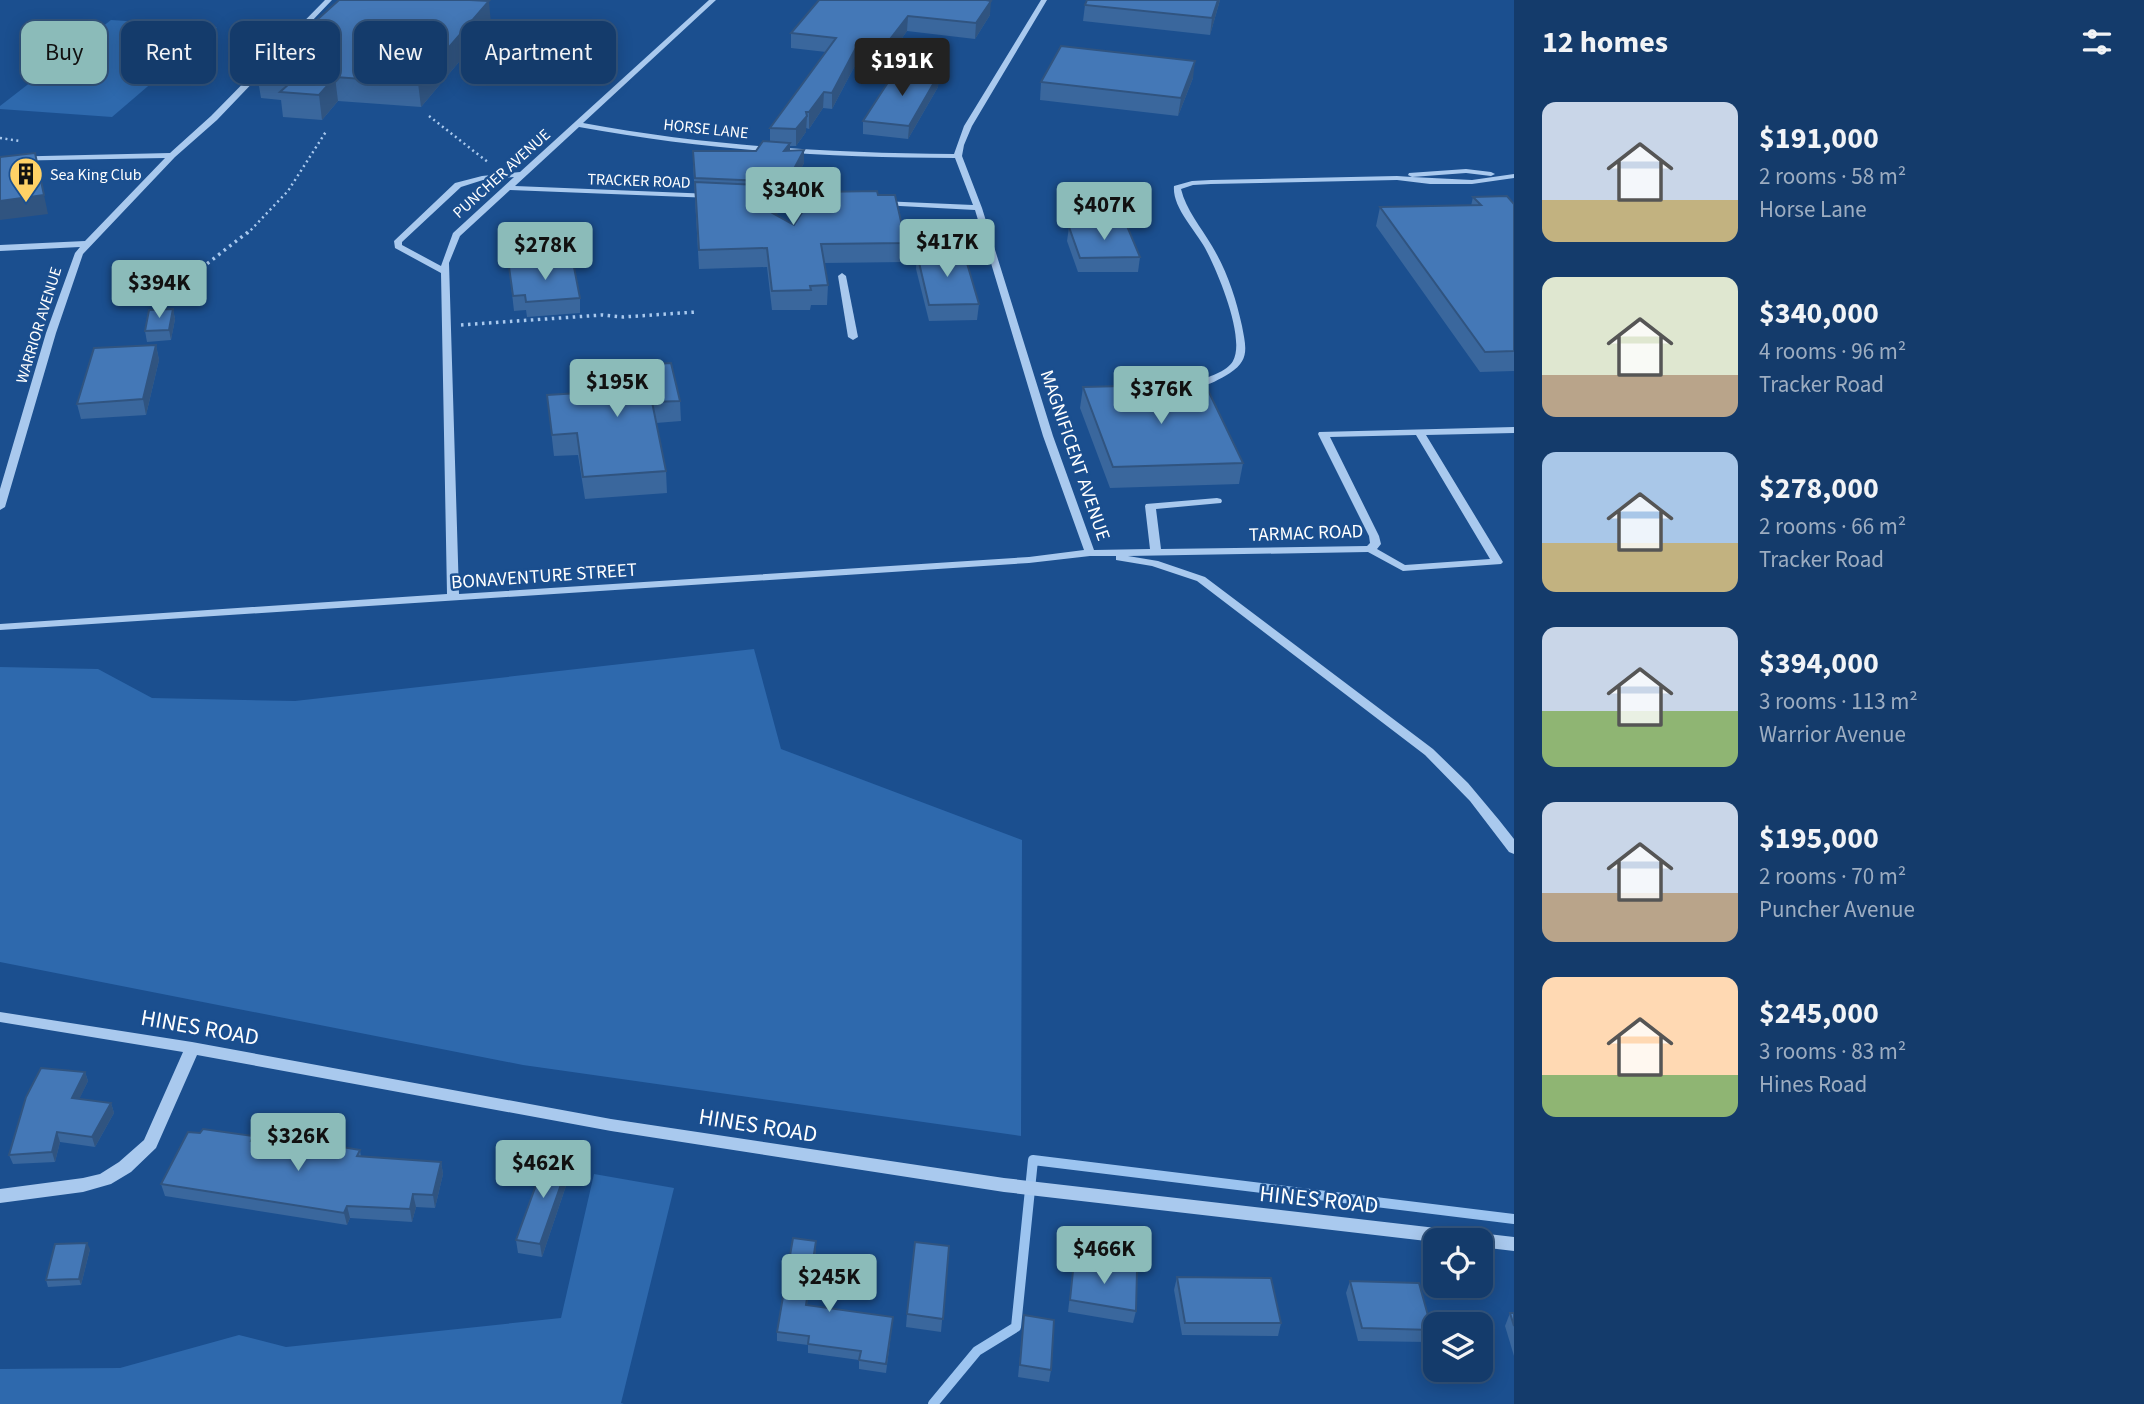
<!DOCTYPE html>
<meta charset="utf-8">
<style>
body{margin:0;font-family:"Source Sans 3",sans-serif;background:#214673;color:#f1f3f6;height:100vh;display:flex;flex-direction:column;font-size:26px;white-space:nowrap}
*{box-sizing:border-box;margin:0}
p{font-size:23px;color:#9dadc1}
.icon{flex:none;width:38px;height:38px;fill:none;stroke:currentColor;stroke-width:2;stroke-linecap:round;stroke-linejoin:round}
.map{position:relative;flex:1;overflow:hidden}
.sheet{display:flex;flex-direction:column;background:#143b6b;width:630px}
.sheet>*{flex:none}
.banner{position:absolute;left:21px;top:21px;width:665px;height:63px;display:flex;gap:14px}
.buttons{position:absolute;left:1423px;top:1228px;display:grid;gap:14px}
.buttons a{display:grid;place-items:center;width:70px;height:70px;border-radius:14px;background:#143b6b;box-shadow:0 4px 18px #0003,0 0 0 2px #33557e;font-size:35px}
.price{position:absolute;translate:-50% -60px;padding:0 16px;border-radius:7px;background:#8bbbb9;color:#111;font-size:23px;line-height:46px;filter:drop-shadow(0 2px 4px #0008)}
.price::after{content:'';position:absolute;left:50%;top:42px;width:21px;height:16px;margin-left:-10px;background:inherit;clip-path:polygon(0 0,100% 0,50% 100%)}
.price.selected{background:#222;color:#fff}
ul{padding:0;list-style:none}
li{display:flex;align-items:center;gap:21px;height:175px;padding:0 28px}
li span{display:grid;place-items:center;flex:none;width:196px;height:140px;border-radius:14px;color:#555}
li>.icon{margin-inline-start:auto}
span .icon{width:84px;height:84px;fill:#fffc;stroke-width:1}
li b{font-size:30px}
h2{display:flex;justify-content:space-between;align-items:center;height:84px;padding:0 28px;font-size:30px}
.pill{padding:0 24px;border-radius:14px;background:#143b6b;box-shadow:0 4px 18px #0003,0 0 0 2px #33557e;font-size:24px;line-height:63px}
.pill.selected{background:#8bbbb9;color:#111}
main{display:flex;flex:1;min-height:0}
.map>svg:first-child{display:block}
.green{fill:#2e69ad}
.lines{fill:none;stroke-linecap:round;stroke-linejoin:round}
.stream{stroke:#9cc4f0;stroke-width:10}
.path-far1{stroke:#a9c9ee;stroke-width:2.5;stroke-dasharray:2 3.5;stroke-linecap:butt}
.path{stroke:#a9c9ee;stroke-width:3.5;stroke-dasharray:2.5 4.5;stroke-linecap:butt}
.minor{fill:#a9c9ee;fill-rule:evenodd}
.wall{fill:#3a679d}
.shaded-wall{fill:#305480}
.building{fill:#4478b7;stroke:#305480;stroke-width:2}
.labels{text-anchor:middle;stroke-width:5;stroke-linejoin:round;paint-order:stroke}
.far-street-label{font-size:16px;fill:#fff;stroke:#1b4f8f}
.far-poi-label{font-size:16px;fill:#fff;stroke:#1b4f8f;text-anchor:start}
.street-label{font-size:19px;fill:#fff;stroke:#1b4f8f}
.near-street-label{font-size:23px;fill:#fff;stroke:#1b4f8f}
</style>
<main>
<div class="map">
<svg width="1514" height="1404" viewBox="0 0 1514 1404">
<rect width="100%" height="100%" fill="#1b4f8f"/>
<g class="green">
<polygon points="111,20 217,27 112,117 0,109 0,106"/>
<polygon points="754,649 781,749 1022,840 1021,1136 523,1065 0,962 0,667 98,669 152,698 295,701"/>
<polygon points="594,1174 674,1188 621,1403 624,1404 0,1404 0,1369 120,1368 239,1335 286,1347 561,1318"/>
</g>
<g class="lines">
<polyline class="stream" points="933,1404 977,1351 1016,1327 1033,1160 1514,1219"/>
<g class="path-far1">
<polyline points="429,116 489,163"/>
<polyline points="0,138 20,141"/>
<polyline points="247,234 288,191 327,130"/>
</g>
<g class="path">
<polyline points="122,285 186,280 248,232"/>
<polyline points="461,325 602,315 623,317 696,312"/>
</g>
<g class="minor">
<polygon points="325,0 332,0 217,120 175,157 83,254 56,333 5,507 0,510 0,489 46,333 75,253 80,247 0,251 0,245 85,241 165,158 0,161 0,157 170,153 211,116"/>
<path d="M709 0H716L583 123C706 146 830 153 954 154L964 126 1041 0H1047L972 126 964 145 962 156 982 208 1053 436 1094 550 1150 549 1145 506 1146 504 1217 498 1221 499 1222 501 1221 503 1156 509 1161 549 1367 546 1370 543 1369 536 1318 434 1319 432 1514 427V433L1426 435 1503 562 1501 564 1403 571 1368 552 1128 556 1158 561 1205 577 1433 749 1468 783 1499 820 1514 839V854L1509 852 1470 801 1425 755 1197 581 1152 566 1116 560V556H1090L1029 563 0 630V624L447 594 441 273 395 248 394 241 455 183 482 176 520 172ZM579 127C704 150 828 158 955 158L973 205 881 201 877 203 881 205 975 210 1043 436 1084 550 1029 557 459 594 449 263 460 236 510 190 712 198 716 196 712 194 515 186ZM514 177 453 233 441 266 402 245V242L461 187 483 180ZM1416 435 1490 559 1405 565 1377 549 1381 544 1379 536 1330 437Z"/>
<path d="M1466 169 1491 172 1495 174 1491 176 1466 173 1412 177 1472 180 1514 174V178L1472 184H1430L1397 180 1211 184 1193 185 1181 189C1186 210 1201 227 1212 246 1227 271 1236 298 1242 326 1246 347 1250 360 1230 373 1220 379 1207 387 1196 386V382C1207 377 1227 372 1233 361 1246 338 1217 270 1205 248 1195 230 1172 207 1174 186L1192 181 1211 180 1397 176 1412 177 1408 175 1409 173Z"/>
<polygon points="762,196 824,198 828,200 824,202 765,200 761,198"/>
<polygon points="842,273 846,276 858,337 853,340 848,337 838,276"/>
<polygon points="0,1012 192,1042 611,1119 1004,1178 1514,1237 1514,1251 1480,1247 1480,1241 1435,1242 1004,1192 611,1131 197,1055 156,1148 131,1172 111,1184 83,1192 0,1203 0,1189 83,1178 100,1174 119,1162 144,1140 183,1052 0,1022"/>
</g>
</g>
<g class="wall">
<polygon points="819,0 990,15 975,39 907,31 887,59 860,56 832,109 823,108 809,129 806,128 806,132 796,146 790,146 790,151 804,150 804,163 787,195 782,194 782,204 776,216 794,225 878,195 906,243 906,262 824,263 828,285 827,305 811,305 810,310 772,310 767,267 699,269 693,163 756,151 770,141 770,128 826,52 791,48 791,33"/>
<polygon points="1087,0 1220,0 1210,35 1083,21 1085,5"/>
<polygon points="491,24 421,107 338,101 322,120 283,117 281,100 261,98 257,74"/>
<polygon points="939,74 938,87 908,139 863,134 863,121"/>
<polygon points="1193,78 1178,116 1040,100 1041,82"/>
<polygon points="1473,197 1514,204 1514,371 1480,372 1376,226 1380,207 1471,206"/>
<polygon points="1069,227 1140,257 1138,272 1078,272 1067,241"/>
<polygon points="917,254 979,304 977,320 929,321 916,269"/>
<polygon points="509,267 580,298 580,313 527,317 526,310 514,311"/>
<polygon points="173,309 175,319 171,340 147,342 145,331"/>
<polygon points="156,345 159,360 146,415 81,419 77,404"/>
<polygon points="591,368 680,401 681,421 656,423 666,471 667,493 585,499 578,455 554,456 547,395 593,392"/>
<polygon points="1083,387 1243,463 1239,484 1110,488 1080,408"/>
<polygon points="85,1072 88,1081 79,1099 111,1103 114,1113 95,1147 60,1142 55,1162 13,1164 9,1155"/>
<polygon points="200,1133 253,1136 254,1141 292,1148 305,1146 360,1150 361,1157 441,1162 443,1174 435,1208 416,1207 412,1222 350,1218 347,1225 165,1196 161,1184"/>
<polygon points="571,1171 542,1257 518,1253 516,1240"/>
<polygon points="816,1241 816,1250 807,1305 892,1326 886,1373 859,1369 859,1360 808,1353 808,1345 777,1341 777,1332"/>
<polygon points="949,1246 941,1332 906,1327 907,1314"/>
<polygon points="90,1249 81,1285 48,1287 46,1280"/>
<polygon points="1074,1261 1136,1311 1133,1323 1068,1312"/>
<polygon points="1177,1277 1281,1323 1278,1336 1182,1335 1174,1290"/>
<polygon points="1350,1281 1432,1330 1428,1342 1358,1341 1346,1293"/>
<polygon points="1510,1313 1514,1313 1514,1356 1505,1326"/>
<polygon points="1024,1315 1051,1370 1049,1382 1018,1377"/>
</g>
<g class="shaded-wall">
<polygon points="1218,0 1220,0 1210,35 1212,18"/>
<polygon points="489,1 491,24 421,107 418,83"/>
<polygon points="991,1 990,15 975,39 976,23"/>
<polygon points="908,16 907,31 887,59 887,43"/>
<polygon points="860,40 860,56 832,109 832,93"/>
<polygon points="1195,61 1193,78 1178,116 1181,98"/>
<polygon points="939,74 938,87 908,139 909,126"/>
<polygon points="335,77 338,101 322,120 319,95"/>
<polygon points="824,92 823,108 809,129 809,112"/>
<polygon points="807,116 806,132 796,146 796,129"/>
<polygon points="790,143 790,155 784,151"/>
<polygon points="804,150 804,163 787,195 787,182"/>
<polygon points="39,171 48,214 0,220 0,201"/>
<polygon points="782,186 782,204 769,230 769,211"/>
<polygon points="173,309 175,319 171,340 169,330"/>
<polygon points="156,345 159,360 146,415 143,399"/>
<polygon points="85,1072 88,1081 75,1108 72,1098"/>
<polygon points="111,1103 114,1113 95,1147 92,1137"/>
<polygon points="57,1132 60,1142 55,1162 52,1152"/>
<polygon points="570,1159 571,1171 542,1257 540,1244"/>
<polygon points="441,1162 443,1174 435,1208 433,1195"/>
<polygon points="413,1194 416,1207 412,1222 410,1209"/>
<polygon points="347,1206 350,1218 347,1225 344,1213"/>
<polygon points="816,1241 816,1250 805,1314 806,1305"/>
<polygon points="87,1243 90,1249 81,1285 79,1279"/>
</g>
<g class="building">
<polygon points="339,0 470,0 489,1 418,83 335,77 319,95 280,92 298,76 257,74"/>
<polygon points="819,0 986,0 991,1 976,23 908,16 887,43 860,40 832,93 824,92 809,112 806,112 807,116 796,129 770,128 836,38 791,33"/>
<polygon points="1087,0 1218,0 1212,18 1085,5"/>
<polygon points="1061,46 1195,61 1181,98 1041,82"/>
<polygon points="896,70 939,74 909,126 863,121"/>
<polygon points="763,141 790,143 784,151 804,150 787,182 695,178 693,151 756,151"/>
<polygon points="35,153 44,195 0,201 0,157"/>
<polygon points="695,182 782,186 769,211 794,225 815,192 877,191 878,195 895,195 906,243 821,244 828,285 810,286 811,290 772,291 767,248 699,250"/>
<polygon points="1507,196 1514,204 1514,351 1485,352 1380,207 1481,205 1473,197"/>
<polygon points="1127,226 1140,257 1080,258 1069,227"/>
<polygon points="964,253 979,304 929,305 917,254"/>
<polygon points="573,262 580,298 526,302 525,295 513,296 509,267"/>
<polygon points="173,309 169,330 145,331 149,310"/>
<polygon points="156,345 143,399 77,404 94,348"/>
<polygon points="671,363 680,401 652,402 666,471 583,477 577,433 552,435 547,395 595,392 591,368"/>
<polygon points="1205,384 1243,463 1113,467 1083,387"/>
<polygon points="41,1068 85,1072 72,1098 111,1103 92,1137 57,1132 52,1152 9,1155 26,1097"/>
<polygon points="203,1129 253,1136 251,1141 292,1148 294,1145 305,1146 307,1141 360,1150 357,1156 441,1162 433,1195 413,1194 410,1209 347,1206 344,1213 161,1184 188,1132 200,1133"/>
<polygon points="547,1155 570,1159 540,1244 516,1240"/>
<polygon points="793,1238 816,1241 806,1305 893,1317 886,1364 859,1360 861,1351 808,1344 809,1336 777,1332"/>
<polygon points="915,1242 949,1246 943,1319 907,1314"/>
<polygon points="87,1243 79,1279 46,1280 55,1244"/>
<polygon points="1074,1261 1137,1271 1136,1311 1070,1300"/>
<polygon points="1177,1277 1271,1278 1281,1323 1185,1323"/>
<polygon points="1350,1281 1419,1283 1432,1330 1362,1328"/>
<polygon points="1510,1313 1514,1313 1514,1326"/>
<polygon points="1024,1315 1054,1320 1051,1370 1020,1365"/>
</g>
<defs>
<g id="building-pin" transform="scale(1.75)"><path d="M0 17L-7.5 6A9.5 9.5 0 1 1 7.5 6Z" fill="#ffd166" stroke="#1b4f8f"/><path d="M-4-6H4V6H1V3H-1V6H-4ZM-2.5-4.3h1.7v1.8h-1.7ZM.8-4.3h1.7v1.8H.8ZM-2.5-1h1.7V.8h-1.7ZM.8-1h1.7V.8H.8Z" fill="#111"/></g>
</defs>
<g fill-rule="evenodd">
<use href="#building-pin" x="26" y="174"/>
</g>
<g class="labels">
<g class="far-street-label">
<text transform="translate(706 128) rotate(6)" y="6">HORSE LANE</text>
<text transform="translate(501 173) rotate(-42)" y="6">PUNCHER AVENUE</text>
<text transform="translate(639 180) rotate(2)" y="6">TRACKER ROAD</text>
<text transform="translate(38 325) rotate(-73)" y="6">WARRIOR AVENUE</text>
</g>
<g class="far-poi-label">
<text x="50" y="180">Sea King Club</text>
</g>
<g class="street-label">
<text transform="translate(1076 455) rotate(71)" y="7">MAGNIFICENT AVENUE</text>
<text transform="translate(1306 532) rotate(-2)" y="7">TARMAC ROAD</text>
<text transform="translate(544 575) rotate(-4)" y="7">BONAVENTURE STREET</text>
</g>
<g class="near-street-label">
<text transform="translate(200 1027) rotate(10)" y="8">HINES ROAD</text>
<text transform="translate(758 1125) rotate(9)" y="8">HINES ROAD</text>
<text transform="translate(1319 1199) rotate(6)" y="8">HINES ROAD</text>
</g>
</g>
</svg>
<div class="buttons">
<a><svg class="icon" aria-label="locate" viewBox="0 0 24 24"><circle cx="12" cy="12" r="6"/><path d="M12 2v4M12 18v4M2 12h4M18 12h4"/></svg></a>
<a><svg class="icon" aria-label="layers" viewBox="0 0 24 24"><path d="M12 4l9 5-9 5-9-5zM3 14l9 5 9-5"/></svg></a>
</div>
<b class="price selected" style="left:902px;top:98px">$191K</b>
<b class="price" style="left:793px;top:227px">$340K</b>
<b class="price" style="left:1104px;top:242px">$407K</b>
<b class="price" style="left:947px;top:279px">$417K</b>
<b class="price" style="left:545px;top:282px">$278K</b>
<b class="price" style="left:159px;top:320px">$394K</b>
<b class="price" style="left:617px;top:419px">$195K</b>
<b class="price" style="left:1161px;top:426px">$376K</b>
<b class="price" style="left:298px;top:1173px">$326K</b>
<b class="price" style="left:543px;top:1200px">$462K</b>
<b class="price" style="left:1104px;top:1286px">$466K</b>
<b class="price" style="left:829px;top:1314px">$245K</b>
<div class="banner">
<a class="pill selected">Buy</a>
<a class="pill">Rent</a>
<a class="pill">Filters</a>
<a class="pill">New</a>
<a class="pill">Apartment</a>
</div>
</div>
<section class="sheet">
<h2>12 homes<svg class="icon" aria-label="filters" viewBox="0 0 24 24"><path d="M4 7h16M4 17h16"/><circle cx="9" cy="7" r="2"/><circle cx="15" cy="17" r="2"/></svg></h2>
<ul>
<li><span style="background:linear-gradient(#c9d6e8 70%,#c2b280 0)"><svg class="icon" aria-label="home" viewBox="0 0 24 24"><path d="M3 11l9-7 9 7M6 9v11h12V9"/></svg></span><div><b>$191,000</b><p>2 rooms · 58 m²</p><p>Horse Lane</p></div></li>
<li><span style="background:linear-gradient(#dfe7d0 70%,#b9a48a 0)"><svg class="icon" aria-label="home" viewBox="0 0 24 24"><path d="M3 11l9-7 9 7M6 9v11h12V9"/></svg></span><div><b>$340,000</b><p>4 rooms · 96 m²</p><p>Tracker Road</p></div></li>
<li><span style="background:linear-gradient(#a9c7e8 65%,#c2b280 0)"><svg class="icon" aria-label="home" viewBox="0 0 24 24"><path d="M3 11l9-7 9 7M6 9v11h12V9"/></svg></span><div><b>$278,000</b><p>2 rooms · 66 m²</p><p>Tracker Road</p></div></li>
<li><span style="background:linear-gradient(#c9d6e8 60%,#8fb573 0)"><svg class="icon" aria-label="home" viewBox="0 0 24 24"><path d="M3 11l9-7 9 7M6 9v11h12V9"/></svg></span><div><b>$394,000</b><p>3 rooms · 113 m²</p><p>Warrior Avenue</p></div></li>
<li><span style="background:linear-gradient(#c9d6e8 65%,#b9a48a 0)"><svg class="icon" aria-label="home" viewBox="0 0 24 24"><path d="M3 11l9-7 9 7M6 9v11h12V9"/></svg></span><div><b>$195,000</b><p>2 rooms · 70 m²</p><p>Puncher Avenue</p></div></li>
<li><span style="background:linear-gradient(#ffd9b3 70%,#8fb573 0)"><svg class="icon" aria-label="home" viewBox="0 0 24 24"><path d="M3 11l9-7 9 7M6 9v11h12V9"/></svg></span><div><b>$245,000</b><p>3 rooms · 83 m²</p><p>Hines Road</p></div></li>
</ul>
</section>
</main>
